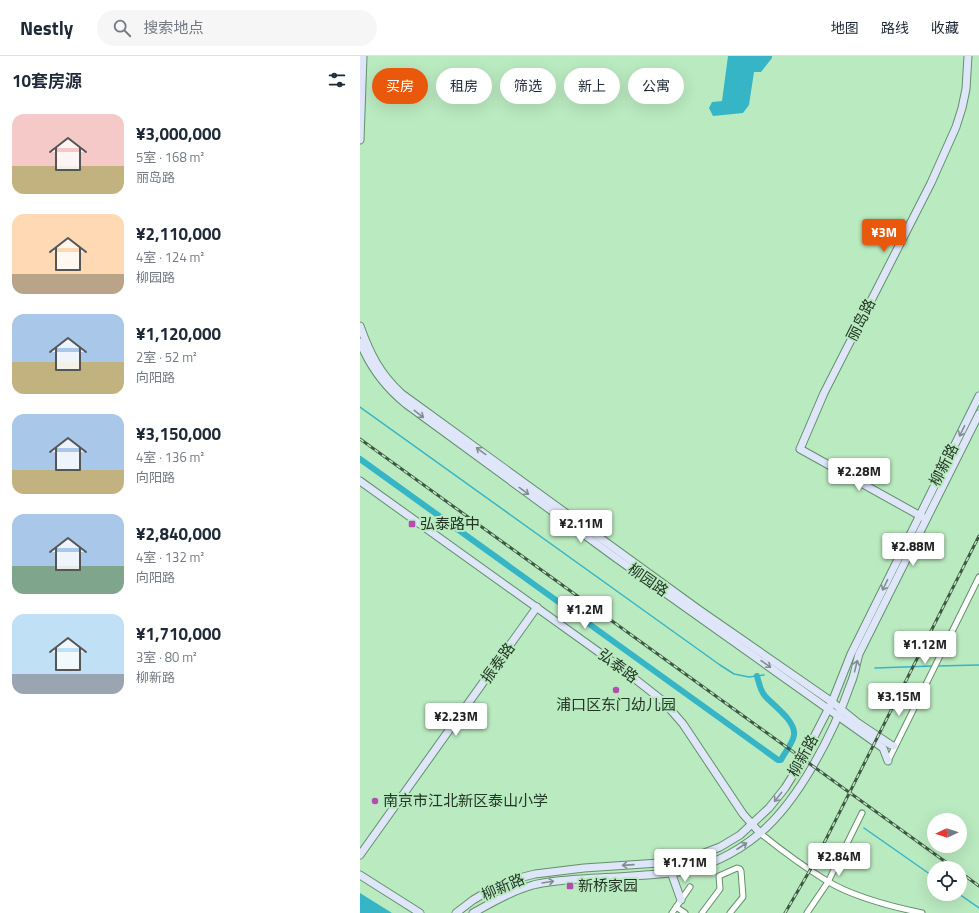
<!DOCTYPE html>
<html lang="zh">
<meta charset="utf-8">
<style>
body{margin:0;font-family:"Titillium Web","Noto Sans SC",sans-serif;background:#f6f6f7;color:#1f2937;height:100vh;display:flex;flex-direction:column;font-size:15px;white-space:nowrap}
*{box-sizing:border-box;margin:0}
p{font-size:13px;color:#747a83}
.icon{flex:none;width:22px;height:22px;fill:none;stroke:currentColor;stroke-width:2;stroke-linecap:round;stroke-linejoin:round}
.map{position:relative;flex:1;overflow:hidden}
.sheet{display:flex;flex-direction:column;background:#fff;width:360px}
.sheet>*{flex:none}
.guide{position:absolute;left:12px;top:12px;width:380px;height:36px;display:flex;gap:8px}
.needle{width:26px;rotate:266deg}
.buttons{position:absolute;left:567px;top:757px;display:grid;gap:8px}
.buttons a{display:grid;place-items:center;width:40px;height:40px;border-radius:50%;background:#fff;box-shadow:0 4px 16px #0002;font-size:20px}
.price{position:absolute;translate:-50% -34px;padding:0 9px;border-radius:4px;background:#fff;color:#222;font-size:13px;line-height:26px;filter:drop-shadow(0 1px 2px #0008)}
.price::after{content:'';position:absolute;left:50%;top:24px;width:12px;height:9px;margin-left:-6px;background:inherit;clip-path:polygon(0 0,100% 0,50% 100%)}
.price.selected{background:#ea580c;color:#fff}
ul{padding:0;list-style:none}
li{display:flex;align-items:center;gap:12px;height:100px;padding:0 12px}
li span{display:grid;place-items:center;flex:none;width:112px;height:80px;border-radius:12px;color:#555}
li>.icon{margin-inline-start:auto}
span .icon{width:48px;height:48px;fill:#fffc;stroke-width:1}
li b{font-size:17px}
h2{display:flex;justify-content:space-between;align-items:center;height:48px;padding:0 12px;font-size:17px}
.chip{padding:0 14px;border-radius:18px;background:#fff;box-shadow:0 4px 16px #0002;font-size:14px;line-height:36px}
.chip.selected{background:#ea580c;color:#fff}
header{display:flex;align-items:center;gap:24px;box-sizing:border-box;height:56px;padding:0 20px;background:#fff;border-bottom:1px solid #e0e1e3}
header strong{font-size:19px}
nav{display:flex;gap:22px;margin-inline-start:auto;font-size:14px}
.search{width:280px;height:36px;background:#f6f6f7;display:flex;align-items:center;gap:10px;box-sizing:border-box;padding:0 14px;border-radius:22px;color:#747a83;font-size:15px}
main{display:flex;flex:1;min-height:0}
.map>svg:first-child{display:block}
.water{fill:#36b5c6}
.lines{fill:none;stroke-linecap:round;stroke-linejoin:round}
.stream{stroke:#36b5c6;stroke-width:1.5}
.canal{stroke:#36b5c6;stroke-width:6}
.street-casing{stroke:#63906a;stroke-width:7}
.secondary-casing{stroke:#63906a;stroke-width:9}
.street{stroke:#fff;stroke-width:5}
.secondary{stroke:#dfe6fa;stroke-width:7}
.rail-casing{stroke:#405843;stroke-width:3}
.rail{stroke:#baeac0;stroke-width:1.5;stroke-dasharray:4.5;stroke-linecap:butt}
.oneway{stroke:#818e90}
.poi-dot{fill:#b44db1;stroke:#baeac0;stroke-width:1.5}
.labels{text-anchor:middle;stroke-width:4;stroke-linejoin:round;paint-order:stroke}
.street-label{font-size:15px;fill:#233626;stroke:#baeac0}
.poi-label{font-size:15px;fill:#233626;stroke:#baeac0;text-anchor:start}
</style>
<header>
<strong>Nestly</strong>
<div class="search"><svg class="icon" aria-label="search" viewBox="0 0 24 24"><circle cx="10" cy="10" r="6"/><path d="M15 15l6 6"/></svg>搜索地点</div>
<nav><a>地图</a><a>路线</a><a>收藏</a></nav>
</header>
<main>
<section class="sheet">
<h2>10套房源<svg class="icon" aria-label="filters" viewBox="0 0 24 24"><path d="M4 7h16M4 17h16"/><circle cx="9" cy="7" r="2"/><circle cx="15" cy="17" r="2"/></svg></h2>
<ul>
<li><span style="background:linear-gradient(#f6c9c9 65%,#c2b280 0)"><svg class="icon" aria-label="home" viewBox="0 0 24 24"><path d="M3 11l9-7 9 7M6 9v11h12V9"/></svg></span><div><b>¥3,000,000</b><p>5室 · 168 m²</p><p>丽岛路</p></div></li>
<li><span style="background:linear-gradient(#ffd9b3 75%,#b9a48a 0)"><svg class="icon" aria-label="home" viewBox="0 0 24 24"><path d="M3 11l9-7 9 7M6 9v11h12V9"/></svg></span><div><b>¥2,110,000</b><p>4室 · 124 m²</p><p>柳园路</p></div></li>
<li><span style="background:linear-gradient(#a9c7e8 60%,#c2b280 0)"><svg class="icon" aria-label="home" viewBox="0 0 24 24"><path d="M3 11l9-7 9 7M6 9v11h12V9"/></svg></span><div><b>¥1,120,000</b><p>2室 · 52 m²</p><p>向阳路</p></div></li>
<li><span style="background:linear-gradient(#a9c7e8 70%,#c2b280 0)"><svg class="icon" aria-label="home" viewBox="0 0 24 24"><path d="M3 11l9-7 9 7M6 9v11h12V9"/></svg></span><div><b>¥3,150,000</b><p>4室 · 136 m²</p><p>向阳路</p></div></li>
<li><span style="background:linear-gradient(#a9c7e8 65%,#7fa58c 0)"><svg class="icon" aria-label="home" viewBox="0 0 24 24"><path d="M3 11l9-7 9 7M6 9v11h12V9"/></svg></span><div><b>¥2,840,000</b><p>4室 · 132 m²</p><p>向阳路</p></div></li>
<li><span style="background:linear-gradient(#bfe0f5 75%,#9aa5b1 0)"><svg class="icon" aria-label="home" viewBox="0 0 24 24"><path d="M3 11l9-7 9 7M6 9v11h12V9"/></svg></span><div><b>¥1,710,000</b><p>3室 · 80 m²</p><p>柳新路</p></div></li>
</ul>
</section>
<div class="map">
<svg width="619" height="857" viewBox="0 0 619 857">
<rect width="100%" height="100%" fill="#baeac0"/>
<g class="water">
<polygon points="368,0 412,0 412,2 401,16 394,16 389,49 383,57 353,60 349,52 352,46 362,45"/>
<polygon points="0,837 32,857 0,857"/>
</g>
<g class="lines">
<g class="stream">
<polyline points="0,351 360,609 374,618 389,621 404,619"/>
<polyline points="577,610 619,609"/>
<polyline points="515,612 573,610"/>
<polyline points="504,772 574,821"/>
<polyline points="599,838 619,852"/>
</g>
<path class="canal" d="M0 403 418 704H421C425 696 433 687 434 679 436 665 413 649 405 640 400 634 399 627 397 620"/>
<g class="street-casing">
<g id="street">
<polyline points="528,705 619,521"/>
<path d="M400 777C421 794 444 811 467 825 492 840 533 851 562 857"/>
<polyline points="316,851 325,857"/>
<polyline points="312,857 330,831"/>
<polyline points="342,857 360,833 359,820 377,812 380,813 381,815 383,841 370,857"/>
<polyline points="447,857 468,826 502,757"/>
</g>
</g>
<g class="secondary-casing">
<g id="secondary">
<polyline points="0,84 3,0"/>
<path d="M0 270C10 298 20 318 42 338L338 553 472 646 498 667 531 689 534 690"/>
<path d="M0 286C10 311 25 331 46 348L256 502 523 692 528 705"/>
<polyline points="0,425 261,612 303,645 323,668 383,758 400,777"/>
<polyline points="564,462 440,393 464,337 571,127 596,71 602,52 606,33 608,0"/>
<polyline points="0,799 177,551"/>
<polyline points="311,816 321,844"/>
<polyline points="0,819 60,857"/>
<polyline points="96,857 113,844 130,834 159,822 175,818 224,812 314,806 339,799 360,791 380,779 409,752 425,732 440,708 472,646 491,598 619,340"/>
<path d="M113 857C133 846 152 835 173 829 189 825 205 824 221 823 253 821 286 820 318 816 347 811 376 797 399 778 439 745 474 676 491 627 495 618 496 608 499 598L619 358"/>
</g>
</g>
<use href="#street" class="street"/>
<use href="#secondary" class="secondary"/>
<g class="rail-casing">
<g id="rail">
<polyline points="0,383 594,812"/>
<polyline points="600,816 619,830"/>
<polyline points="425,857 453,809 619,480"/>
</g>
</g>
<use href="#rail" class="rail"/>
</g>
<defs><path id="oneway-shaft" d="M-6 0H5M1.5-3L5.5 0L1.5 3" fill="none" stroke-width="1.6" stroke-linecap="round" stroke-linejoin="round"/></defs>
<g class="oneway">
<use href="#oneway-shaft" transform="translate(59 358) rotate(38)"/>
<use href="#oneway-shaft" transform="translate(602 375) rotate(116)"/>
<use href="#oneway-shaft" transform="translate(121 395) rotate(-144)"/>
<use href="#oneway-shaft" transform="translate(164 435) rotate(36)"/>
<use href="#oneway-shaft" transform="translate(525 529) rotate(116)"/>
<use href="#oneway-shaft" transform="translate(406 608) rotate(35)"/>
<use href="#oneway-shaft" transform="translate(496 610) rotate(-76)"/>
<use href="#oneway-shaft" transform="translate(418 741) rotate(128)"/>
<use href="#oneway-shaft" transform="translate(382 790) rotate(-33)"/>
<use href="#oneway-shaft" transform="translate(268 809) rotate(176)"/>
<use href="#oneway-shaft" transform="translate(188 826) rotate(-9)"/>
</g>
<g class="poi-dot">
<rect x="48" y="464" width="8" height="8" rx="2"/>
<circle cx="256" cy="634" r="4"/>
<circle cx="15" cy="745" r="4"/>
<rect x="206" y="826" width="8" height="8" rx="2"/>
</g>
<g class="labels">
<g class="street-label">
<text transform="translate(501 264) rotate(-63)" y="5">丽岛路</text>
<text transform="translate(584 409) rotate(-63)" y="5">柳新路</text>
<text transform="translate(288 524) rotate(35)" y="5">柳园路</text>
<text transform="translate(138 607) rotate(-54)" y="5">振泰路</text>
<text transform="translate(258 610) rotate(37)" y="5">弘泰路</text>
<text transform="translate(443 700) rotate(-61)" y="5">柳新路</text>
<text transform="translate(143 831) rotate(-23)" y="5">柳新路</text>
</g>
<g class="poi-label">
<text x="60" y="473">弘泰路中</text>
<text x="256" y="654" text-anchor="middle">浦口区东门幼儿园</text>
<text x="23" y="750">南京市江北新区泰山小学</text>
<text x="218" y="835">新桥家园</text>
</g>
</g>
</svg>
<div class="buttons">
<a><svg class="needle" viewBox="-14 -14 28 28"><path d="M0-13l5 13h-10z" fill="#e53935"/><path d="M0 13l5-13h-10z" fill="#747a83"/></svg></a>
<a><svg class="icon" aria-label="locate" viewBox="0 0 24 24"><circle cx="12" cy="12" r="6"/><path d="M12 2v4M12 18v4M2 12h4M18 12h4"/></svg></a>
</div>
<b class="price selected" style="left:524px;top:197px">¥3M</b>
<b class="price" style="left:499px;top:436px">¥2.28M</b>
<b class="price" style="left:221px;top:488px">¥2.11M</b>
<b class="price" style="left:553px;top:511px">¥2.88M</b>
<b class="price" style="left:225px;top:574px">¥1.2M</b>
<b class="price" style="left:565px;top:609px">¥1.12M</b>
<b class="price" style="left:539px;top:661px">¥3.15M</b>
<b class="price" style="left:96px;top:681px">¥2.23M</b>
<b class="price" style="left:479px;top:821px">¥2.84M</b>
<b class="price" style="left:325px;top:827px">¥1.71M</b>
<div class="guide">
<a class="chip selected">买房</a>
<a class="chip">租房</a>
<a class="chip">筛选</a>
<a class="chip">新上</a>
<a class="chip">公寓</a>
</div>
</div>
</main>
